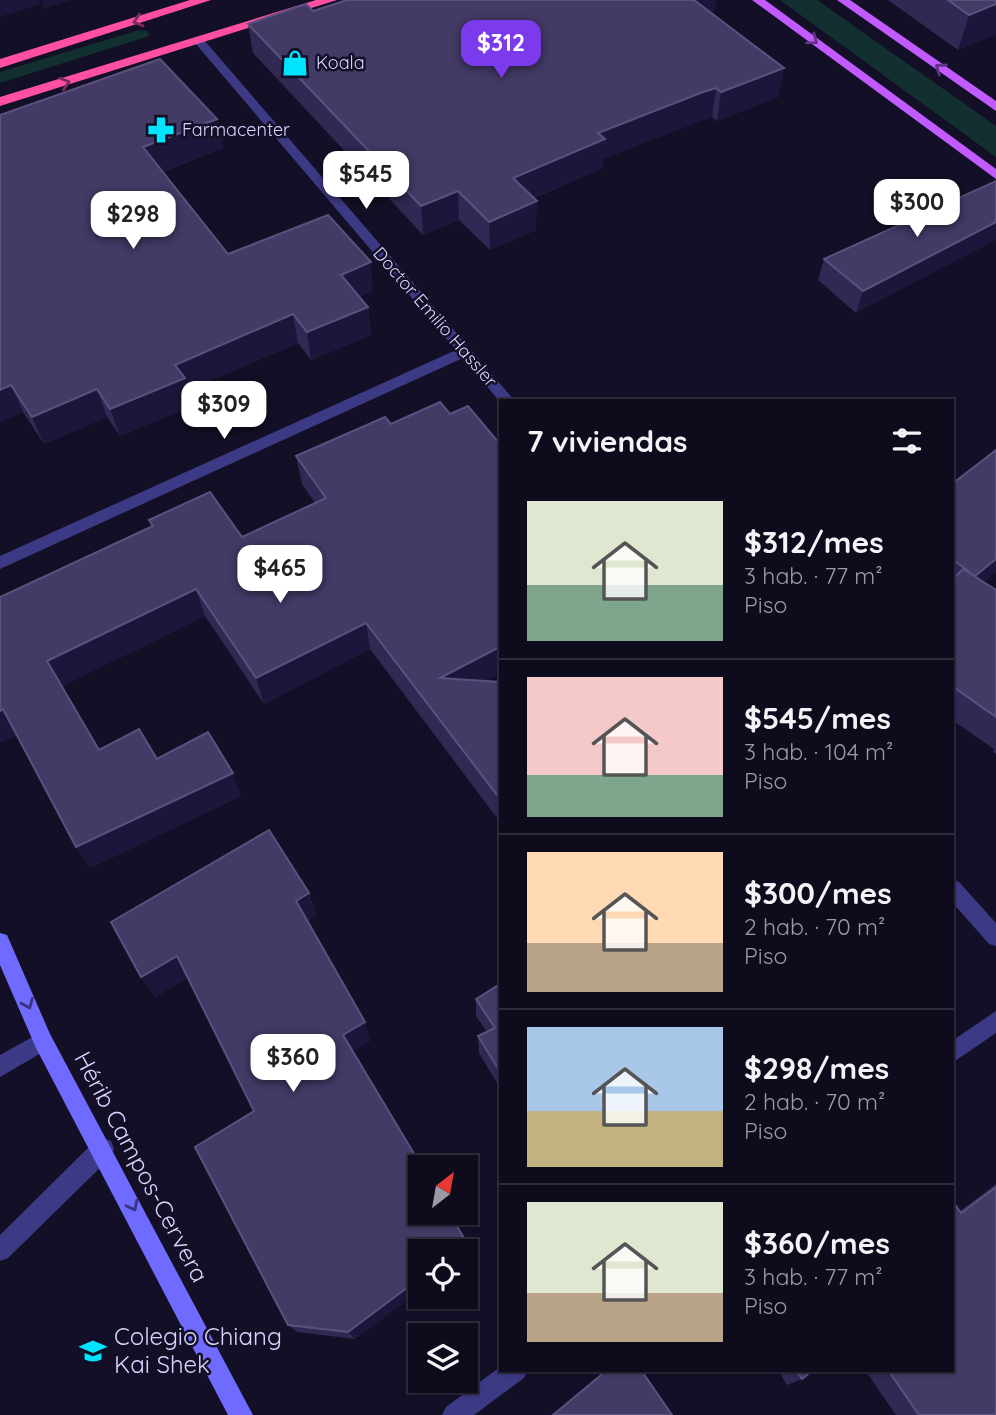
<!DOCTYPE html>
<html lang="es">
<meta charset="utf-8">
<style>
body{margin:0;font-family:Quicksand,sans-serif;background:#171425;color:#f1f3f6;height:100vh;display:flex;flex-direction:column;font-size:26px;white-space:nowrap}
*{box-sizing:border-box;margin:0}
p{font-size:23px;color:#9b9ba3}
.icon{flex:none;width:38px;height:38px;fill:none;stroke:currentColor;stroke-width:2;stroke-linecap:round;stroke-linejoin:round}
.map{position:relative;flex:1;overflow:hidden}
.sheet{position:absolute;left:499px;top:399px;width:455px;height:973px;display:flex;flex-direction:column;background:#0e0b1c;border-radius:0px;box-shadow:0 2px 5px #0004,0 0 0 2px #2e2b3b}
.sheet>*{flex:none}
.needle{width:46px;rotate:31deg}
.buttons{position:absolute;left:408px;top:1155px;display:grid;gap:14px}
.buttons a{display:grid;place-items:center;width:70px;height:70px;border-radius:0px;background:#0e0b1c;box-shadow:0 2px 5px #0004,0 0 0 2px #2e2b3b;font-size:35px}
.price{position:absolute;translate:-50% -60px;padding:0 16px;border-radius:14px;background:#fff;color:#222;font-size:23px;line-height:46px;filter:drop-shadow(0 2px 4px #0008)}
.price::after{content:'';position:absolute;left:50%;top:42px;width:21px;height:16px;margin-left:-10px;background:inherit;clip-path:polygon(0 0,100% 0,50% 100%)}
.price.selected{background:#7c3aed;color:#fff}
ul{padding:0;list-style:none}
li{display:flex;align-items:center;gap:21px;height:175px;padding:0 28px}
li+li{border-top:2px solid #2e2b3b}
li span{display:grid;place-items:center;flex:none;width:196px;height:140px;border-radius:0px;color:#555}
li>.icon{margin-inline-start:auto}
span .icon{width:84px;height:84px;fill:#fffc;stroke-width:1}
li b{font-size:30px}
h2{display:flex;justify-content:space-between;align-items:center;height:84px;padding:0 28px;font-size:30px}
.map>svg:first-child{display:block}
.green{fill:#12302f}
.lines{fill:none;stroke-linecap:round;stroke-linejoin:round}
.street{fill:#3d3a85;fill-rule:evenodd}
.secondary{fill:#6f6bff;fill-rule:evenodd}
.primary{fill:#c25bff;fill-rule:evenodd}
.highway{fill:#ff4fa3;fill-rule:evenodd}
.wall{fill:#312854}
.shaded-wall{fill:#1d163a}
.building{fill:#433a66;stroke:#5a527e;stroke-width:2}
.oneway{stroke:#7d2c5e}
.oneway2{stroke:#623188}
.oneway3{stroke:#38347d}
.labels{text-anchor:middle;stroke-width:5;stroke-linejoin:round;paint-order:stroke}
.far-poi-label{font-size:18px;fill:#d9d4ff;stroke:#130f26;text-anchor:start}
.far-street-label{font-size:18px;fill:#d9d4ff;stroke:#130f26}
.near-street-label{font-size:24px;fill:#d9d4ff;stroke:#130f26}
.near-poi-label{font-size:24px;fill:#d9d4ff;stroke:#130f26;text-anchor:start}
</style>
<div class="map">
<svg width="996" height="1415" viewBox="0 0 996 1415">
<rect width="100%" height="100%" fill="#130f26"/>
<g class="green">
<polygon points="780,0 817,0 996,126 996,157"/>
<polygon points="139,30 148,31 149,36 0,83 0,72"/>
</g>
<g class="lines">
<g class="street">
<polygon points="196,40 204,40 515,401 500,402 463,358 0,569 0,556 456,350 196,44"/>
<polygon points="952,879 959,882 996,923 996,946 989,944 952,902"/>
<polygon points="996,1011 996,1033 952,1063 952,1041"/>
<polygon points="43,1031 50,1034 53,1041 50,1048 0,1077 0,1055"/>
<polygon points="103,1138 111,1141 114,1149 111,1157 8,1258 0,1261 0,1235 95,1141"/>
<polygon points="500,1367 500,1370 528,1370 524,1378 474,1415 442,1415 446,1407"/>
</g>
<polygon class="secondary" points="0,933 7,935 50,1034 253,1415 228,1415 36,1048 0,965"/>
<g class="primary">
<polygon points="752,0 765,0 996,169 996,179"/>
<polygon points="837,0 850,0 996,101 996,111"/>
</g>
<g class="highway">
<polygon points="190,0 211,0 0,68 0,59"/>
<polygon points="316,0 337,0 0,106 0,97"/>
</g>
</g>
<g class="wall">
<polygon points="347,0 716,0 713,15 784,68 778,97 717,121 712,117 699,121 603,159 603,168 534,198 536,230 490,250 459,220 423,235 253,53 248,24 313,11"/>
<polygon points="888,0 996,0 958,50"/>
<polygon points="0,115 217,119 223,148 162,172 228,254 373,291 359,297 368,307 371,335 311,360 298,343 188,390 192,406 120,436 107,417 44,444 23,412 0,422"/>
<polygon points="996,181 856,313 818,280 824,259"/>
<polygon points="996,450 996,572 984,582 996,590 996,754 993,752 994,749 952,720 952,484"/>
<polygon points="296,456 500,673 484,681 500,682 500,822 370,649 264,704 205,616 62,686 99,750 157,759 241,796 90,868 76,847 17,735 1,742 0,740 0,597 151,526 149,520 242,537 315,503 302,484"/>
<polygon points="309,893 316,915 307,921 365,1022 370,1041 353,1051 468,1254 355,1339 297,1332 288,1325 254,1111 188,977 155,997 141,977"/>
<polygon points="500,984 500,1088 479,1053 478,1036 487,1032 476,1016 476,999"/>
<polygon points="996,1184 996,1415 896,1415 865,1370 952,1370 960,1211"/>
<polygon points="778,1370 813,1370 802,1379 787,1385"/>
</g>
<g class="shaded-wall">
<polygon points="0,0 39,0 40,4 0,17"/>
<polygon points="41,0 71,0 43,9"/>
<polygon points="691,0 716,0 713,18"/>
<polygon points="996,4 996,35 958,50 969,15"/>
<polygon points="784,68 778,97 717,121 721,92"/>
<polygon points="716,88 712,117 603,159 603,168 512,207 513,178 598,133"/>
<polygon points="217,119 223,148 150,176 143,147"/>
<polygon points="458,191 459,220 423,235 421,206"/>
<polygon points="537,201 536,230 490,250 489,222"/>
<polygon points="996,222 996,240 856,313 863,291"/>
<polygon points="371,262 373,291 344,303 341,275"/>
<polygon points="368,307 371,335 311,360 307,332"/>
<polygon points="293,314 298,343 188,390 192,406 120,436 110,409 175,365"/>
<polygon points="11,385 23,412 0,422 0,390"/>
<polygon points="97,389 107,417 44,444 32,417"/>
<polygon points="996,559 996,572 964,599 975,576"/>
<polygon points="196,589 205,616 61,687 47,661"/>
<polygon points="366,623 370,649 264,704 256,678"/>
<polygon points="500,647 500,673 442,703 440,678"/>
<polygon points="3,709 18,734 1,742 0,740 0,711"/>
<polygon points="233,773 241,796 90,868 76,847"/>
<polygon points="309,893 316,915 303,923 296,901"/>
<polygon points="177,956 189,976 155,997 141,977"/>
<polygon points="365,1022 370,1041 349,1053 343,1035"/>
<polygon points="467,1243 468,1254 466,1256 466,1251 456,1251"/>
<polygon points="420,1278 420,1290 355,1339 348,1332"/>
</g>
<g class="building">
<polygon points="347,0 694,0 784,68 721,92 716,88 703,92 598,133 605,139 513,178 537,201 489,222 458,191 421,206 248,24 306,4 313,11"/>
<polygon points="948,0 996,0 996,4 969,15"/>
<polygon points="160,59 217,119 143,147 228,254 328,215 371,262 341,275 368,307 307,332 293,314 175,365 185,378 110,409 97,389 32,417 11,385 0,390 0,115"/>
<polygon points="996,181 996,222 863,291 824,259"/>
<polygon points="440,402 450,414 468,406 500,444 500,647 440,678 500,682 500,799 366,623 256,678 196,589 47,661 99,750 139,729 157,759 208,732 233,773 76,847 3,709 0,711 0,597 153,526 149,520 210,492 242,537 326,498 296,456 385,417 391,424"/>
<polygon points="996,450 996,559 975,576 952,559 952,484"/>
<polygon points="963,569 996,590 996,717 952,686 952,580"/>
<polygon points="269,830 309,893 296,901 365,1022 343,1035 422,1167 420,1167 420,1213 449,1213 467,1243 456,1251 420,1251 420,1278 348,1332 288,1325 195,1147 254,1111 177,956 141,977 111,922"/>
<polygon points="500,984 500,1072 478,1036 495,1028 476,999"/>
<polygon points="996,1187 996,1415 919,1415 888,1370 952,1370 952,1200 961,1213"/>
<polygon points="607,1370 641,1370 672,1415 553,1415"/>
<polygon points="796,1370 813,1370 802,1379"/>
</g>
<defs><path id="oneway-chevron" d="M-2-3.5L2.5 0L-2 3.5" fill="none" stroke-width="1.6" stroke-linecap="round" stroke-linejoin="round" transform="scale(1.75)"/></defs>
<g class="oneway">
<use href="#oneway-chevron" transform="translate(138 21) rotate(163)"/>
<use href="#oneway-chevron" transform="translate(65 83) rotate(-17)"/>
</g>
<g class="oneway2">
<use href="#oneway-chevron" transform="translate(813 40) rotate(36)"/>
<use href="#oneway-chevron" transform="translate(940 68) rotate(-145)"/>
</g>
<g class="oneway3">
<use href="#oneway-chevron" transform="translate(28 1004) rotate(67)"/>
<use href="#oneway-chevron" transform="translate(133 1206) rotate(63)"/>
</g>
<defs>
<g id="shop-bare" transform="scale(2.1)"><path d="M-5-2.5h2.3a2.7 3.5 0 0 1 5.4 0H5L5.5 6h-11ZM-1.5-2.5h3a1.5 2.3 0 0 0-3 0Z" fill="#00e5ff" stroke="#130f26" stroke-width="2.5" paint-order="stroke"/></g>
<g id="pharmacy-bare" transform="scale(2.1)"><path d="M-2-6h4v4h4v4h-4v4h-4v-4h-4v-4h4Z" fill="#00e5ff" stroke="#130f26" stroke-width="2.5" paint-order="stroke"/></g>
<g id="school-bare" transform="scale(2.1)"><path d="M0-5L7-2L0 1L-7-2ZM-4 1L0 2.5L4 1V4Q0 6-4 4Z" fill="#00e5ff" stroke="#130f26" stroke-width="2.5" paint-order="stroke"/></g>
</defs>
<g fill-rule="evenodd">
<use href="#shop-bare" x="295" y="63"/>
<use href="#pharmacy-bare" x="161" y="130"/>
<use href="#school-bare" x="93" y="1351"/>
</g>
<g class="labels">
<g class="far-poi-label">
<text x="316" y="69">Koala</text>
<text x="182" y="136">Farmacenter</text>
</g>
<g class="far-street-label">
<text transform="translate(435 317) rotate(49)" y="6">Doctor Emilio Hassler</text>
</g>
<g class="near-street-label">
<text transform="translate(141 1167) rotate(62)" y="8">Hérib Campos-Cervera</text>
</g>
<g class="near-poi-label">
<text x="114" y="1345">Colegio Chiang<tspan x="114" dy="28">Kai Shek</tspan></text>
</g>
</g>
</svg>
<div class="buttons">
<a><svg class="needle" viewBox="-14 -14 28 28"><path d="M0-13l5 13h-10z" fill="#e53935"/><path d="M0 13l5-13h-10z" fill="#9b9ba3"/></svg></a>
<a><svg class="icon" aria-label="locate" viewBox="0 0 24 24"><circle cx="12" cy="12" r="6"/><path d="M12 2v4M12 18v4M2 12h4M18 12h4"/></svg></a>
<a><svg class="icon" aria-label="layers" viewBox="0 0 24 24"><path d="M12 4l9 5-9 5-9-5zM3 14l9 5 9-5"/></svg></a>
</div>
<b class="price selected" style="left:501px;top:80px">$312</b>
<b class="price" style="left:366px;top:211px">$545</b>
<b class="price" style="left:917px;top:239px">$300</b>
<b class="price" style="left:133px;top:251px">$298</b>
<b class="price" style="left:224px;top:441px">$309</b>
<b class="price" style="left:280px;top:605px">$465</b>
<b class="price" style="left:293px;top:1094px">$360</b>
<section class="sheet">
<h2>7 viviendas<svg class="icon" aria-label="filters" viewBox="0 0 24 24"><path d="M4 7h16M4 17h16"/><circle cx="9" cy="7" r="2"/><circle cx="15" cy="17" r="2"/></svg></h2>
<ul>
<li><span style="background:linear-gradient(#dfe7d0 60%,#7fa58c 0)"><svg class="icon" aria-label="home" viewBox="0 0 24 24"><path d="M3 11l9-7 9 7M6 9v11h12V9"/></svg></span><div><b>$312/mes</b><p>3 hab. · 77 m²</p><p>Piso</p></div></li>
<li><span style="background:linear-gradient(#f6c9c9 70%,#7fa58c 0)"><svg class="icon" aria-label="home" viewBox="0 0 24 24"><path d="M3 11l9-7 9 7M6 9v11h12V9"/></svg></span><div><b>$545/mes</b><p>3 hab. · 104 m²</p><p>Piso</p></div></li>
<li><span style="background:linear-gradient(#ffd9b3 65%,#b9a48a 0)"><svg class="icon" aria-label="home" viewBox="0 0 24 24"><path d="M3 11l9-7 9 7M6 9v11h12V9"/></svg></span><div><b>$300/mes</b><p>2 hab. · 70 m²</p><p>Piso</p></div></li>
<li><span style="background:linear-gradient(#a9c7e8 60%,#c2b280 0)"><svg class="icon" aria-label="home" viewBox="0 0 24 24"><path d="M3 11l9-7 9 7M6 9v11h12V9"/></svg></span><div><b>$298/mes</b><p>2 hab. · 70 m²</p><p>Piso</p></div></li>
<li><span style="background:linear-gradient(#dfe7d0 65%,#b9a48a 0)"><svg class="icon" aria-label="home" viewBox="0 0 24 24"><path d="M3 11l9-7 9 7M6 9v11h12V9"/></svg></span><div><b>$360/mes</b><p>3 hab. · 77 m²</p><p>Piso</p></div></li>
</ul>
</section>
</div>
